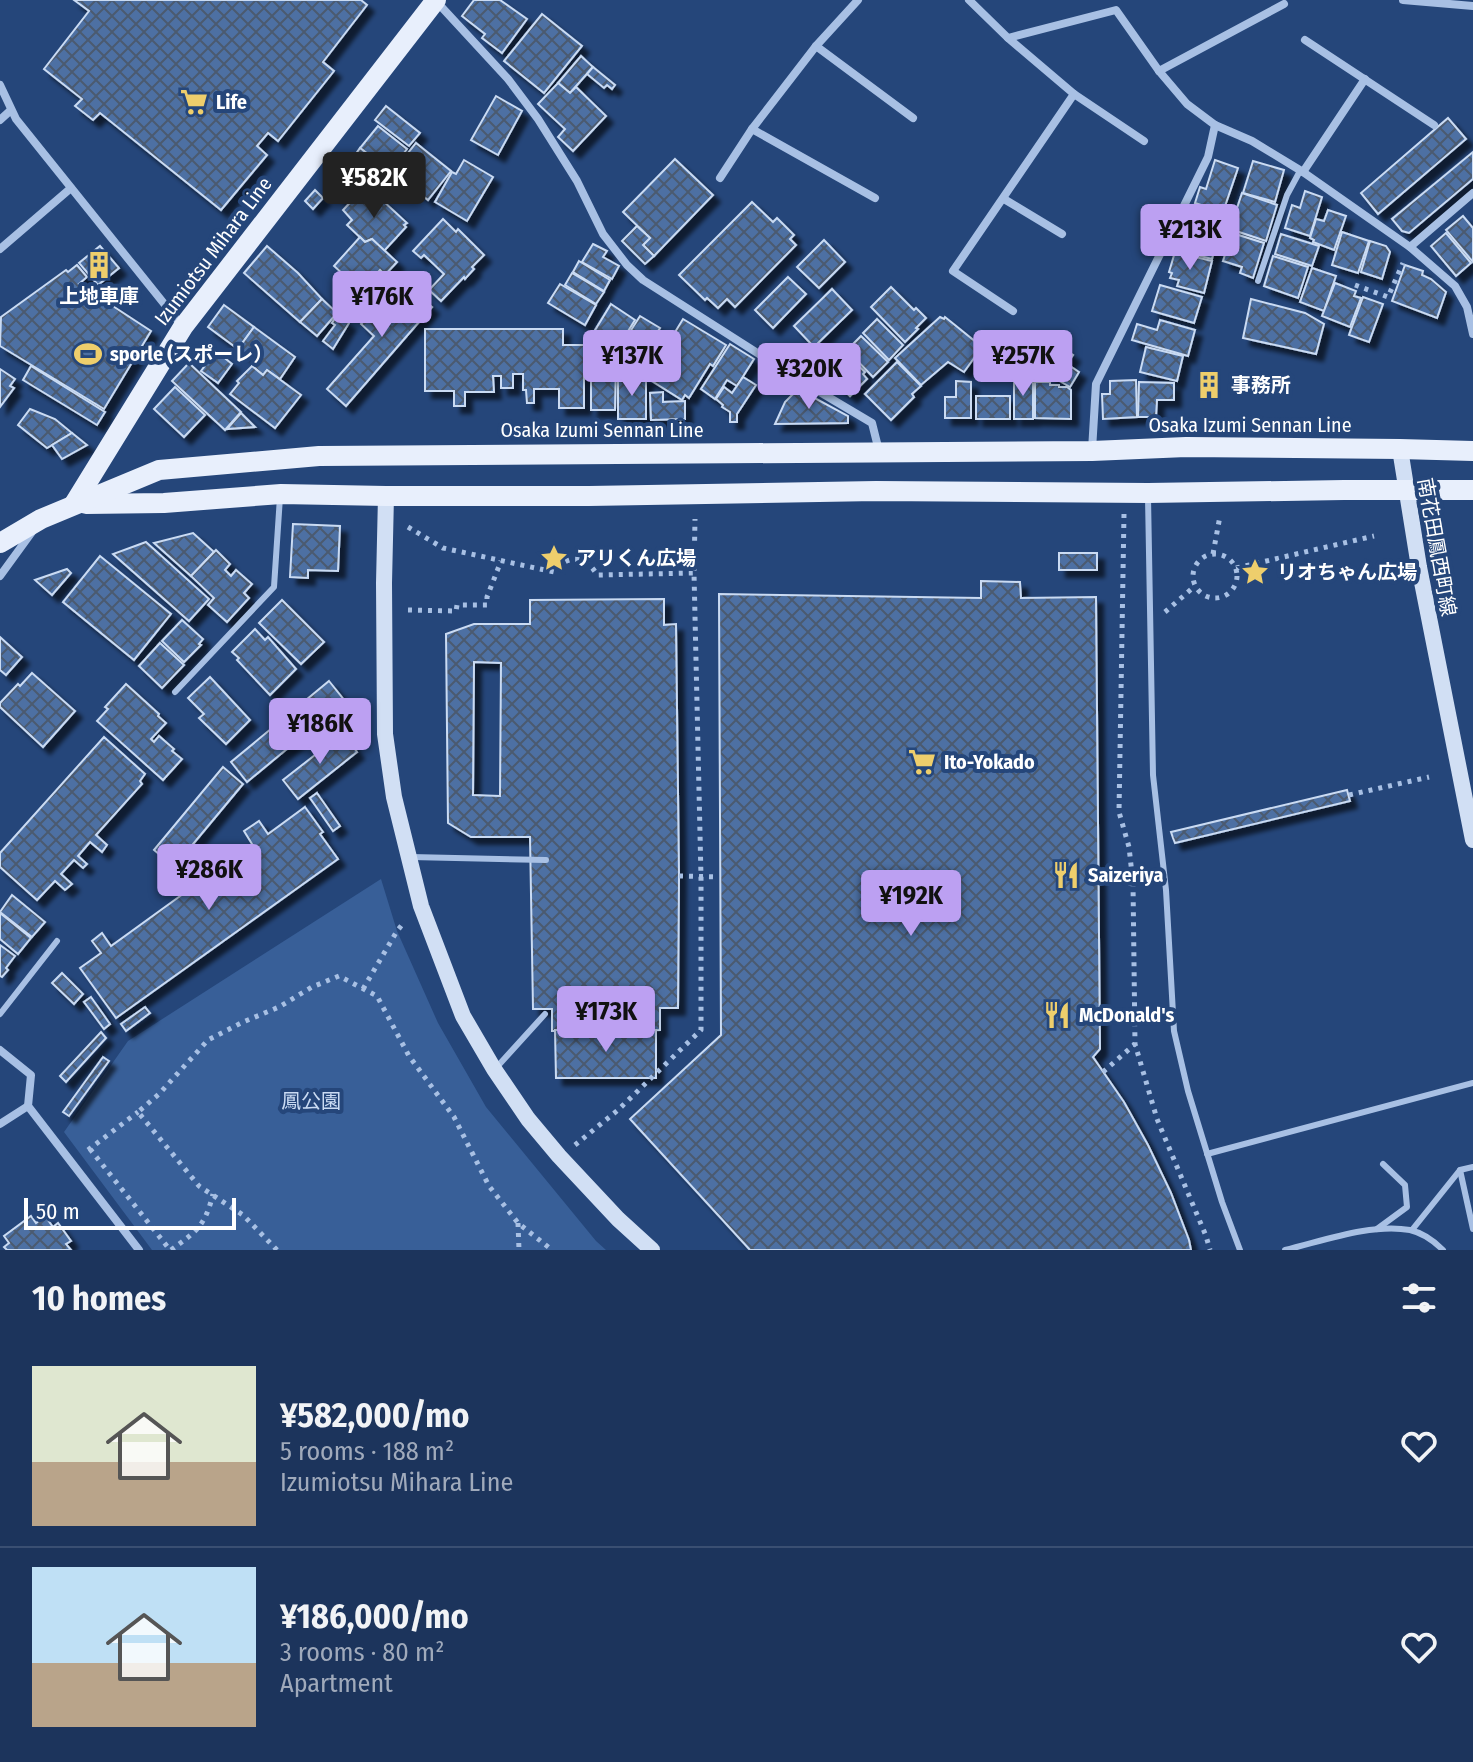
<!DOCTYPE html>
<meta charset="utf-8">
<style>
body{margin:0;font-family:"Fira Sans Condensed","Noto Sans JP",sans-serif;background:#293f65;color:#f1f3f6;height:100vh;display:flex;flex-direction:column;font-size:30px;white-space:nowrap}
*{box-sizing:border-box;margin:0}
p{font-size:26px;color:#a0aabb}
.icon{flex:none;width:44px;height:44px;fill:none;stroke:currentColor;stroke-width:2;stroke-linecap:round;stroke-linejoin:round}
.map{position:relative;height:1250px;overflow:hidden}
.panel{display:flex;flex-direction:column;background:#1c345c;flex:1}
.panel>*{flex:none}
.scale{position:absolute;left:24px;bottom:20px;width:212px;box-sizing:border-box;padding-left:8px;border:4px solid #fff;border-top:0;font-size:22px;line-height:28px;white-space:nowrap;color:#fff;-webkit-text-stroke:6px #25467a;paint-order:stroke}
.price{position:absolute;translate:-50% -68px;padding:0 18px;border-radius:8px;background:#bca0f2;color:#111;font-size:26px;line-height:52px;filter:drop-shadow(0 2px 4px #0008)}
.price::after{content:'';position:absolute;left:50%;top:48px;width:24px;height:18px;margin-left:-12px;background:inherit;clip-path:polygon(0 0,100% 0,50% 100%)}
.price.current{background:#222;color:#fff}
ul{padding:0;list-style:none}
li{display:flex;align-items:center;gap:24px;height:200px;padding:0 32px}
li+li{border-top:2px solid #3a4f72}
li span{display:grid;place-items:center;flex:none;width:224px;height:160px;border-radius:0px;color:#555}
li>.icon{margin-inline-start:auto}
span .icon{width:96px;height:96px;fill:#fffc;stroke-width:1}
li b{font-size:34px}
h2{display:flex;justify-content:space-between;align-items:center;height:96px;padding:0 32px;font-size:34px}
.map>svg:first-child{display:block}
.green{fill:#385f98}
.building{fill:url(#building-cross-hatch);stroke:#cadbf3;stroke-width:2;fill-rule:evenodd;filter:url(#shadow)}
.lines{fill:none;stroke-linecap:round;stroke-linejoin:round}
.path{stroke:#a8c0e4;stroke-width:5;stroke-dasharray:4 6;stroke-linecap:butt}
.lane{stroke:#a8c0e4;stroke-width:6}
.street{stroke:#a8c0e4;stroke-width:8}
.secondary{stroke:#d1dff4;stroke-width:16}
.primary{stroke:#e8effc;stroke-width:20}
.labels{text-anchor:middle;stroke-width:8;stroke-linejoin:round;paint-order:stroke}
.poi-label{font-size:20px;font-weight:bold;fill:#fff;stroke:#25467a;text-anchor:start}
.street-label{font-size:20px;fill:#fff;stroke:#25467a}
.park-label{font-size:20px;fill:#cadbf3;stroke:#25467a}
</style>
<div class="map">
<svg width="1473" height="1250" viewBox="0 0 1473 1250">
<defs>
<pattern id="building-cross-hatch" width="8" height="8" patternUnits="userSpaceOnUse" patternTransform="scale(2)"><rect width="8" height="8" fill="#4d70a3"/><path d="M0 0l8 8M0 8l8-8" fill="none" stroke="#4c5a6f"/></pattern>
<filter id="shadow"><feDropShadow dx="7" dy="7" stdDeviation="2" flood-color="#0009"/></filter>
</defs>
<rect width="100%" height="100%" fill="#25467a"/>
<polygon class="green" points="381,879 397,931 438,1023 486,1107 596,1241 606,1250 152,1250 64,1132 128,1041"/>
<g class="building">
<polygon points="361,0 367,5 323,62 334,71 278,141 268,133 257,146 267,155 221,210 100,113 93,120 75,106 82,99 44,69 89,11 74,0"/>
<polygon points="474,0 500,0 527,19 502,53 482,38 485,34 462,16"/>
<polygon points="542,14 582,46 544,93 504,61"/>
<polygon points="581,56 593,67 570,93 558,83"/>
<polygon points="593,67 615,85 612,89 607,85 604,88 587,74"/>
<polygon points="558,83 570,93 576,87 606,116 573,151 558,137 565,129 538,104"/>
<polygon points="496,96 522,111 498,155 471,140"/>
<polygon points="386,106 420,133 409,146 375,120"/>
<polygon points="1448,118 1466,139 1378,214 1361,193"/>
<polygon points="378,126 407,149 390,171 360,148"/>
<polygon points="416,143 451,171 428,200 393,172"/>
<polygon points="360,148 390,171 372,182 365,177 350,202 341,199 331,189"/>
<polygon points="1473,152 1473,179 1409,233 1402,231 1392,219"/>
<polygon points="675,159 713,195 654,256 643,245 650,238 623,212"/>
<polygon points="464,160 493,177 467,221 435,202 452,172 456,174"/>
<polygon points="1215,160 1238,168 1223,212 1195,203 1200,187 1206,189"/>
<polygon points="1253,161 1284,170 1275,202 1243,193"/>
<polygon points="364,188 379,202 381,199 407,223 404,225 406,227 384,251 372,239 365,242 347,225 352,220 343,210"/>
<polygon points="315,190 323,198 313,209 305,201"/>
<polygon points="1305,191 1322,197 1310,236 1285,228 1292,205 1300,208"/>
<polygon points="1242,193 1277,205 1266,241 1230,229"/>
<polygon points="752,202 773,222 777,218 794,235 790,239 796,245 735,307 727,299 718,308 707,298 705,300 679,275"/>
<polygon points="1328,210 1346,216 1334,250 1313,242 1314,240 1310,238 1316,219 1324,221"/>
<polygon points="1190,216 1221,224 1212,259 1181,251"/>
<polygon points="1463,216 1473,228 1473,262 1446,230"/>
<polygon points="443,219 456,232 458,229 484,255 472,267 474,269 465,279 464,277 441,301 429,290 444,274 424,255 421,258 413,251"/>
<polygon points="637,226 650,238 643,245 654,256 645,264 622,241"/>
<polygon points="1342,232 1369,241 1358,273 1332,265"/>
<polygon points="1232,233 1264,243 1253,278 1240,273 1242,267 1223,261"/>
<polygon points="1446,233 1471,263 1456,276 1431,246"/>
<polygon points="1281,234 1319,246 1312,266 1275,254"/>
<polygon points="360,237 365,242 372,239 397,262 385,275 380,270 354,299 348,294 355,285 334,266"/>
<polygon points="824,240 845,262 819,288 797,267"/>
<polygon points="1370,241 1386,246 1390,252 1382,279 1361,272"/>
<polygon points="593,244 607,251 603,257 619,266 612,279 582,262"/>
<polygon points="100,246 119,268 98,285 79,263"/>
<polygon points="267,246 298,273 322,299 300,322 244,273"/>
<polygon points="1175,252 1212,261 1204,293 1177,286 1179,280 1170,278 1172,273 1169,272"/>
<polygon points="1273,256 1308,267 1298,298 1264,286"/>
<polygon points="579,261 610,280 604,291 573,272"/>
<polygon points="77,265 87,277 79,284 151,331 104,409 0,346 1,317 66,270 68,272"/>
<polygon points="1405,265 1423,271 1422,275 1431,279 1446,292 1437,318 1392,301"/>
<polygon points="1312,268 1336,276 1324,311 1300,302"/>
<polygon points="572,273 604,292 596,304 565,285"/>
<polygon points="396,276 432,307 346,406 327,389 374,336 361,324 368,316 380,328 394,312 377,298"/>
<polygon points="788,277 806,294 773,328 755,310"/>
<polygon points="1335,283 1356,291 1354,296 1361,298 1350,327 1322,316"/>
<polygon points="560,284 596,305 585,325 548,303"/>
<polygon points="1160,285 1202,297 1194,323 1152,311"/>
<polygon points="891,287 914,310 916,308 926,318 916,328 918,329 905,342 871,307"/>
<polygon points="832,289 852,310 814,347 794,326"/>
<polygon points="1363,297 1383,304 1369,342 1349,335"/>
<polygon points="322,299 337,313 317,336 300,322"/>
<polygon points="1251,299 1305,313 1324,324 1316,354 1243,338"/>
<polygon points="611,304 635,320 613,355 589,340"/>
<polygon points="224,305 254,327 238,349 208,327"/>
<polygon points="337,315 349,323 333,349 323,341 335,325 332,323"/>
<polygon points="640,316 660,328 636,366 616,354"/>
<polygon points="940,317 944,319 945,317 982,347 964,372 948,362 921,385 895,358"/>
<polygon points="683,319 726,345 713,366 710,364 689,398 685,395 682,400 647,378"/>
<polygon points="877,319 903,345 889,360 863,333"/>
<polygon points="1160,320 1195,330 1188,356 1132,340 1137,324 1157,330"/>
<polygon points="254,327 295,357 280,379 267,370 263,375 252,366 255,361 238,349"/>
<polygon points="425,329 563,329 563,345 584,345 584,408 559,408 559,389 534,389 534,403 527,403 526,390 523,390 523,374 513,374 513,388 501,388 501,376 493,376 494,392 465,392 465,406 454,406 454,391 425,391"/>
<polygon points="861,336 888,362 873,377 847,350"/>
<polygon points="730,344 754,359 737,386 727,380 715,399 701,389"/>
<polygon points="1057,344 1073,355 1067,364 1079,372 1070,387 1034,366 1046,346 1052,350"/>
<polygon points="1146,347 1183,356 1177,381 1140,372"/>
<polygon points="216,351 232,364 218,383 201,371"/>
<polygon points="844,352 865,372 863,374 867,379 850,396 824,371"/>
<polygon points="591,356 609,357 609,362 616,362 615,410 591,410"/>
<polygon points="897,362 921,386 912,394 914,397 891,420 865,394"/>
<polygon points="189,363 241,412 225,430 172,381"/>
<polygon points="31,366 105,412 97,425 23,380"/>
<polygon points="252,366 263,375 267,370 301,395 275,428 230,394 239,383 237,381"/>
<polygon points="0,369 15,379 10,386 14,388 0,407"/>
<polygon points="1023,375 1033,383 1033,419 1014,419 1014,376"/>
<rect x="618" y="376" width="28" height="43"/>
<polygon points="743,377 756,385 737,414 737,422 730,422 730,412 722,407 723,405 716,399 724,387 732,393"/>
<polygon points="1136,380 1137,417 1103,419 1102,394 1110,394 1110,381"/>
<polygon points="956,381 971,382 971,418 945,418 945,397 956,397"/>
<polygon points="1035,382 1050,382 1050,385 1059,385 1059,387 1067,387 1071,390 1071,419 1035,418"/>
<polygon points="1139,382 1174,383 1174,400 1157,400 1156,417 1138,417"/>
<polygon points="175,387 205,415 184,437 154,409"/>
<polygon points="798,389 848,416 848,423 775,424 785,402"/>
<polygon points="663,392 663,402 685,401 685,419 651,420 650,393"/>
<rect x="976" y="396" width="34" height="23"/>
<polygon points="30,409 55,419 72,433 47,448 18,425"/>
<polygon points="241,413 255,427 227,429"/>
<polygon points="72,433 87,445 62,459 52,445"/>
<polygon points="293,524 340,526 338,571 308,570 308,578 290,577"/>
<polygon points="193,533 214,552 191,576 154,543"/>
<polygon points="146,542 209,599 189,621 113,554"/>
<polygon points="216,550 230,564 225,570 231,576 236,570 252,584 244,593 249,598 227,622 208,605 214,598 191,576"/>
<rect x="1059" y="553" width="38" height="17"/>
<polygon points="100,556 171,614 134,660 63,602"/>
<polygon points="67,569 71,573 52,595 35,580"/>
<polygon points="981,581 1020,582 1021,598 1096,597 1100,1049 1093,1057 1124,1102 1148,1145 1171,1193 1189,1240 1191,1250 750,1250 630,1119 721,1035 719,594 981,598"/>
<path d="M664 599V625L676 624 679 876 678 1008H660V1030L552 1031V1009H533L530 837H471L448 823 446 634 474 624H530V600ZM474 662 501 663 500 796 473 795Z"/>
<polygon points="282,600 324,642 301,664 259,623"/>
<polygon points="182,620 203,639 199,644 201,645 184,662 162,641"/>
<polygon points="255,629 265,640 268,637 296,669 270,695 237,660 239,658 232,652"/>
<polygon points="0,637 22,657 6,675 0,670"/>
<polygon points="160,643 184,665 162,688 139,666"/>
<polygon points="32,673 75,711 43,747 0,707 0,703 18,684 20,686"/>
<polygon points="210,677 250,720 226,744 199,718 204,714 188,698"/>
<polygon points="329,681 345,701 247,782 231,762"/>
<polygon points="126,684 159,714 158,716 166,723 151,739 154,742 159,736 174,749 172,751 182,759 163,780 97,721 108,709 105,707"/>
<polygon points="343,733 357,752 298,799 283,780"/>
<polygon points="104,737 145,774 140,781 142,784 96,835 107,845 102,852 90,842 78,856 87,864 83,868 74,860 61,874 72,884 65,890 55,881 37,900 0,867 0,853"/>
<polygon points="223,767 243,784 174,867 154,850"/>
<polygon points="1347,790 1350,801 1175,843 1173,838 1171,832"/>
<polygon points="317,793 340,826 333,831 310,798"/>
<polygon points="305,807 323,832 320,834 338,859 116,1018 80,968 101,953 92,941 102,933 111,946 252,844 244,831 259,821 268,834"/>
<polygon points="12,895 45,922 32,937 0,912"/>
<polygon points="0,913 31,938 18,954 0,939"/>
<polygon points="0,945 15,956 6,968 8,970 2,977 0,976"/>
<polygon points="62,973 83,994 74,1004 52,983"/>
<polygon points="91,997 110,1024 104,1029 84,1002"/>
<polygon points="145,1007 150,1013 126,1031 121,1024"/>
<polygon points="555,1030 656,1030 656,1078 556,1078"/>
<polygon points="101,1032 106,1038 66,1082 60,1076"/>
<polygon points="103,1057 109,1061 69,1116 63,1112"/>
<polygon points="31,1216 36,1223 45,1216 53,1227 58,1223 71,1241 66,1244 71,1250 7,1250 4,1247 9,1243 4,1236"/>
</g>
<g class="lines">
<g class="path">
<polyline points="1355,285 1388,297 1403,263"/>
<polyline points="1124,514 1119,812 1129,847 1133,883 1135,1044 1157,1119 1206,1236 1210,1250"/>
<path d="M408 527 443 548 554 572C567 554 586 555 597 575L694 573"/>
<circle cx="1215" cy="576" r="22"/>
<polyline points="1213,554 1220,516"/>
<polyline points="1236,568 1374,536"/>
<polyline points="408,610 456,611 457,605 487,605 487,597 501,561"/>
<polyline points="1165,612 1195,586"/>
<polyline points="1349,795 1429,777"/>
<polyline points="679,876 719,877"/>
<polyline points="1098,883 1133,883"/>
<polyline points="363,989 397,931 405,921"/>
<polyline points="1103,1072 1135,1044"/>
<polyline points="575,1145 618,1110 701,1030 701,877 694,573 695,519"/>
<polyline points="90,1149 170,1250"/>
<polyline points="88,1150 138,1112"/>
<polyline points="518,1223 519,1250"/>
<path d="M171 1250C197 1231 205 1226 213 1194"/>
<polyline points="277,1250 243,1215 199,1186 138,1112 159,1094 208,1040 243,1022 279,1007 312,987 339,976 377,996 409,1056 454,1117 489,1186 518,1223 552,1250"/>
</g>
<g class="lane">
<polyline points="1258,281 1287,195 1300,171"/>
<polyline points="1148,497 1153,775 1166,890 1174,1031 1188,1091 1222,1202 1240,1250"/>
<polyline points="175,692 274,587 280,497"/>
<polyline points="411,857 546,860"/>
<polyline points="0,1014 57,941"/>
<polyline points="496,1068 545,1014"/>
<polyline points="1207,1154 1473,1083"/>
<polyline points="1460,1170 1473,1229"/>
<polyline points="1377,1229 1407,1207 1405,1185 1383,1164"/>
<polyline points="1412,1230 1460,1170 1473,1167"/>
<path d="M1285 1250C1323 1241 1371 1223 1410 1230 1423 1233 1434 1241 1443 1250"/>
</g>
<g class="street">
<polyline points="969,0 1008,38 1116,10 1159,71 1187,104 1215,125 1208,157 1096,384 1092,450"/>
<polyline points="1403,0 1473,6"/>
<polyline points="436,1 508,79 538,119 577,181 603,234 627,265 643,280 803,382 872,423 879,451"/>
<polyline points="1008,38 1074,94 1144,141"/>
<polyline points="1305,40 1434,125"/>
<polyline points="816,46 913,118"/>
<polyline points="1159,71 1284,4"/>
<polyline points="0,85 16,119 182,326"/>
<polyline points="0,120 11,110"/>
<polyline points="1215,125 1252,141 1303,172 1410,247 1455,286 1467,307 1473,334"/>
<polyline points="752,129 875,198"/>
<polyline points="1303,172 1365,79"/>
<polyline points="720,178 752,129 816,46 858,0"/>
<polyline points="1004,199 1062,234"/>
<polyline points="1410,247 1473,193"/>
<polyline points="0,249 71,188"/>
<polyline points="1013,311 953,271 1074,94"/>
<polyline points="0,576 32,532"/>
<polyline points="0,1050 31,1075 28,1106 139,1250"/>
<polyline points="0,1124 28,1106"/>
</g>
<g class="secondary">
<polyline points="1400,449 1419,567 1473,840"/>
<polyline points="386,496 384,583 385,734 394,797 421,906 463,1016 494,1069 528,1119 559,1156 618,1219 652,1250"/>
</g>
<g class="primary">
<polyline points="74,504 183,327 436,0"/>
<polyline points="86,504 164,503 281,494 386,496 589,496 876,491 1148,493 1344,490 1473,490"/>
<polyline points="0,543 41,519 159,470 319,456 1092,451 1186,447 1400,449 1473,451"/>
</g>
</g>
<defs>
<g id="supermarket-bare" transform="scale(2.16)"><path d="M-6-5.5h2.5l.6 2H6L4.5 2H-2.5L-4.4-4H-6ZM-1.5 3.2a1.3 1.3 0 1 0 .1 0ZM3 3.2a1.3 1.3 0 1 0 .1 0Z" fill="#eece6c" stroke="#25467a" stroke-width="2.5" paint-order="stroke"/></g>
<g id="building-bare" transform="scale(2.16)"><path d="M-4-6H4V6H1V3H-1V6H-4ZM-2.5-4.3h1.7v1.8h-1.7ZM.8-4.3h1.7v1.8H.8ZM-2.5-1h1.7V.8h-1.7ZM.8-1h1.7V.8H.8Z" fill="#eece6c" stroke="#25467a" stroke-width="2.5" paint-order="stroke"/></g>
<g id="stadium-bare" transform="scale(2.16)"><path d="M0-5a6.5 5 0 1 0 0 10a6.5 5 0 1 0 0-10ZM-3.5-1.8h7v3.6h-7Z" fill="#eece6c" stroke="#25467a" stroke-width="2.5" paint-order="stroke"/></g>
<g id="sight-bare" transform="scale(2.16)"><path d="M0-6L1.8-2.2L6-1.7L2.9 1.2L3.7 5.4L0 3.3L-3.7 5.4L-2.9 1.2L-6-1.7L-1.8-2.2Z" fill="#eece6c" stroke="#25467a" stroke-width="2.5" paint-order="stroke"/></g>
<g id="restaurant-bare" transform="scale(2.16)"><path d="M-5-6h1v4h1v-4h1v4h1v-4h1v5L-1.5 .5V6h-2V.5L-5-1ZM5-6V6H3V1.5H1.5Q1.5-4 5-6Z" fill="#eece6c" stroke="#25467a" stroke-width="2.5" paint-order="stroke"/></g>
</defs>
<g fill-rule="evenodd">
<use href="#supermarket-bare" x="194" y="102"/>
<use href="#building-bare" x="99" y="265"/>
<use href="#stadium-bare" x="88" y="354"/>
<use href="#building-bare" x="1209" y="385"/>
<use href="#sight-bare" x="554" y="558"/>
<use href="#sight-bare" x="1255" y="572"/>
<use href="#supermarket-bare" x="922" y="762"/>
<use href="#restaurant-bare" x="1066" y="875"/>
<use href="#restaurant-bare" x="1057" y="1015"/>
</g>
<g class="labels">
<g class="poi-label">
<text x="216" y="109">Life</text>
<text x="99" y="303" text-anchor="middle">上地車庫</text>
<text x="110" y="361">sporle (スポーレ）</text>
<text x="1231" y="392">事務所</text>
<text x="576" y="565">アリくん広場</text>
<text x="1277" y="579">リオちゃん広場</text>
<text x="944" y="769">Ito-Yokado</text>
<text x="1088" y="882">Saizeriya</text>
<text x="1079" y="1022">McDonald's</text>
</g>
<g class="street-label">
<text transform="translate(213 251) rotate(-53)" y="7">Izumiotsu Mihara Line</text>
<text x="1250" y="432">Osaka Izumi Sennan Line</text>
<text x="602" y="437">Osaka Izumi Sennan Line</text>
<text transform="translate(1437 547) rotate(80)" y="7">南花田鳳西町線</text>
</g>
<g class="park-label">
<text x="311" y="1108">鳳公園</text>
</g>
</g>
</svg>
<div class="scale">50 m</div>
<b class="price current" style="left:374px;top:220px">¥582K</b>
<b class="price" style="left:1190px;top:272px">¥213K</b>
<b class="price" style="left:382px;top:339px">¥176K</b>
<b class="price" style="left:632px;top:398px">¥137K</b>
<b class="price" style="left:1023px;top:398px">¥257K</b>
<b class="price" style="left:809px;top:411px">¥320K</b>
<b class="price" style="left:320px;top:766px">¥186K</b>
<b class="price" style="left:209px;top:912px">¥286K</b>
<b class="price" style="left:911px;top:938px">¥192K</b>
<b class="price" style="left:606px;top:1054px">¥173K</b>
</div>
<section class="panel">
<h2>10 homes<svg class="icon" aria-label="filters" viewBox="0 0 24 24"><path d="M4 7h16M4 17h16"/><circle cx="9" cy="7" r="2"/><circle cx="15" cy="17" r="2"/></svg></h2>
<ul>
<li><span style="background:linear-gradient(#dfe7d0 60%,#b9a48a 0)"><svg class="icon" aria-label="home" viewBox="0 0 24 24"><path d="M3 11l9-7 9 7M6 9v11h12V9"/></svg></span><div><b>¥582,000/mo</b><p>5 rooms · 188 m²</p><p>Izumiotsu Mihara Line</p></div><svg class="icon" aria-label="heart" viewBox="0 0 24 24"><path d="M12 20l-8-8c-3-5 5-10 8-4 3-6 11-1 8 4z"/></svg></li>
<li><span style="background:linear-gradient(#bfe0f5 60%,#b9a48a 0)"><svg class="icon" aria-label="home" viewBox="0 0 24 24"><path d="M3 11l9-7 9 7M6 9v11h12V9"/></svg></span><div><b>¥186,000/mo</b><p>3 rooms · 80 m²</p><p>Apartment</p></div><svg class="icon" aria-label="heart" viewBox="0 0 24 24"><path d="M12 20l-8-8c-3-5 5-10 8-4 3-6 11-1 8 4z"/></svg></li>
</ul>
</section>
